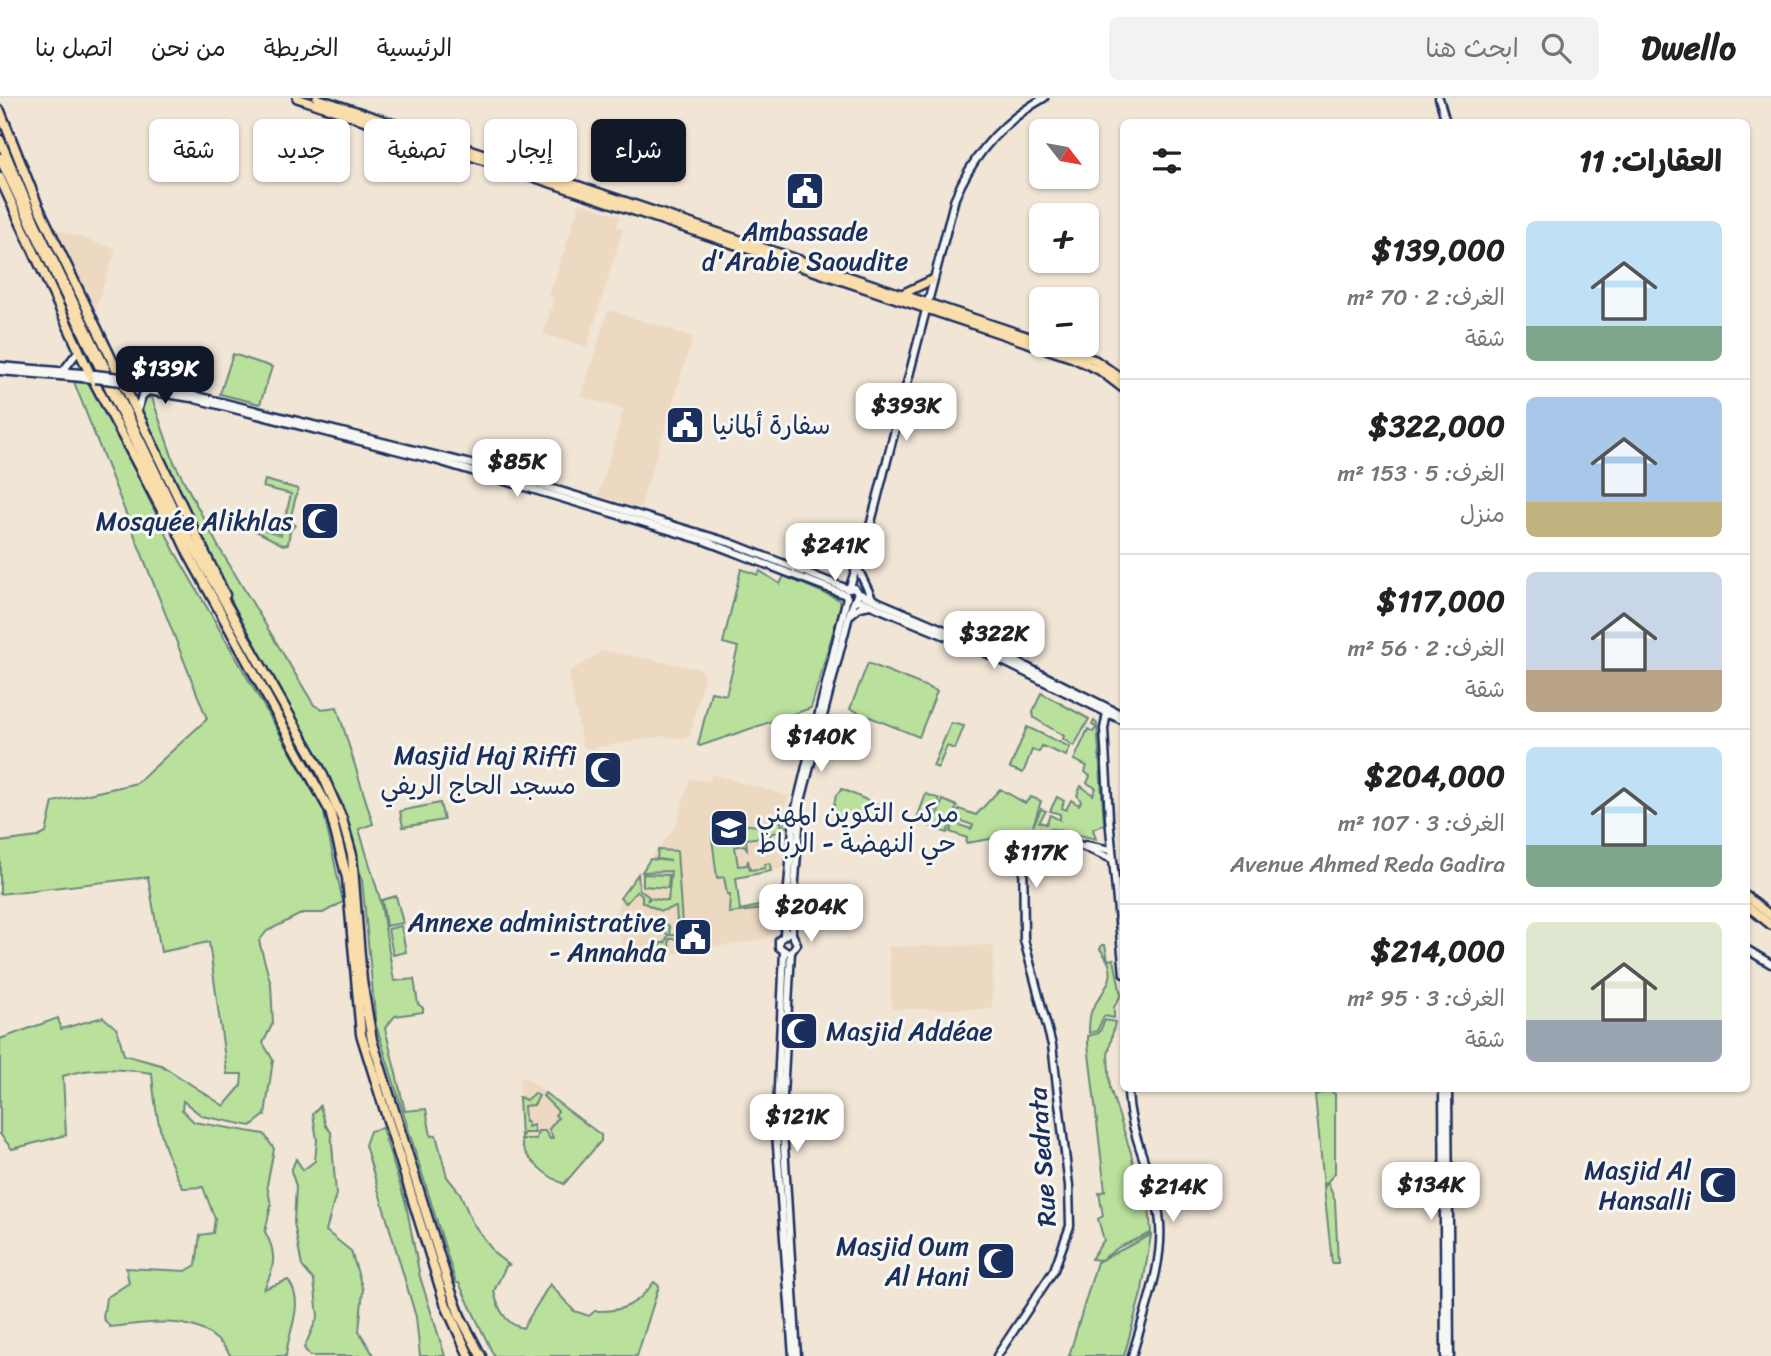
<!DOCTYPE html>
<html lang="ar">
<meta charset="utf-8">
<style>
body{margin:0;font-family:Sriracha,"Playpen Sans Arabic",sans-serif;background:#f2f2f2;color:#222;direction:rtl;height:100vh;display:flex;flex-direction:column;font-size:26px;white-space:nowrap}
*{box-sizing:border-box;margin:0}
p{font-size:23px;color:#767676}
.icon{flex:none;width:38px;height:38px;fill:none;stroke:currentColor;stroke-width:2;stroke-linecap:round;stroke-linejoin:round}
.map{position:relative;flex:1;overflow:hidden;direction:ltr}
.details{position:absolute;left:1120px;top:21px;width:630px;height:973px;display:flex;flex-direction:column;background:#fff;border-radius:10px;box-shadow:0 2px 5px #0004;direction:rtl}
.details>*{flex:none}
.top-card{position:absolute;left:21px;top:21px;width:665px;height:63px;direction:rtl;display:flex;gap:14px}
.needle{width:46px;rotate:121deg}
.buttons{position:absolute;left:1029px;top:21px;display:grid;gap:14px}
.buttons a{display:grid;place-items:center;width:70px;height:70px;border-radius:10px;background:#fff;box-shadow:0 2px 5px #0004;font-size:35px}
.price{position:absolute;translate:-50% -60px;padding:0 16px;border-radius:14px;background:#fff;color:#222;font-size:23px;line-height:46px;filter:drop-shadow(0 2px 4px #0008)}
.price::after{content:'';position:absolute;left:50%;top:42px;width:21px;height:16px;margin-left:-10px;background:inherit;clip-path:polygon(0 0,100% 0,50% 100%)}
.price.selected{background:#111827;color:#fff}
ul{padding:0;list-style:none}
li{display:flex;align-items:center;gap:21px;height:175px;padding:0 28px}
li+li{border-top:2px solid #e0e0e0}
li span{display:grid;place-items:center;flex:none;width:196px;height:140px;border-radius:10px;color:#555}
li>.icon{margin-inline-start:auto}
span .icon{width:84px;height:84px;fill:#fffc;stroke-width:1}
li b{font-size:30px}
h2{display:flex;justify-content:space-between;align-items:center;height:84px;padding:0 28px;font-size:30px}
.tag{padding:0 24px;border-radius:10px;background:#fff;box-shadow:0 2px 5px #0004;font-size:24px;line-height:63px}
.tag.selected{background:#111827;color:#fff}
header{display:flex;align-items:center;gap:42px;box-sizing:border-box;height:98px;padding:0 35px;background:#fff;border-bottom:2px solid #e0e0e0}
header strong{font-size:33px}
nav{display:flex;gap:38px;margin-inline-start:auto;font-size:24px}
.search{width:490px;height:63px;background:#f2f2f2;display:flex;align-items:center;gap:18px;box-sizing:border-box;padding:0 24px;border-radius:10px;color:#767676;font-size:26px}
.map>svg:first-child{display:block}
.built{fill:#edd9c2}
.green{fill:#bae19c;stroke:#6a887d;stroke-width:2}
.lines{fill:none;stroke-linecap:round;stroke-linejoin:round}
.secondary-casing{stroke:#1b2f5e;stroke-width:11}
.primary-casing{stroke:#1b2f5e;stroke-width:12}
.highway-casing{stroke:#1b2f5e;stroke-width:13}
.secondary{stroke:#f6f6f2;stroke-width:6}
.primary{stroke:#f9deab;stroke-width:7}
.highway{stroke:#f9deab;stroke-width:8}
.secondary-bridge-casing{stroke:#1b2f5e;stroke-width:11;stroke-linecap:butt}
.secondary-bridge{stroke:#f6f6f2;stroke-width:6}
.labels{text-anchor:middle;stroke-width:6;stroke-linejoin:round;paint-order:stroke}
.poi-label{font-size:26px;fill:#1b2f5e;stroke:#f6f6f2;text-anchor:end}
.street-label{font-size:26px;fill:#1b2f5e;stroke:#f6f6f2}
</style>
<header>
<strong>Dwello</strong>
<div class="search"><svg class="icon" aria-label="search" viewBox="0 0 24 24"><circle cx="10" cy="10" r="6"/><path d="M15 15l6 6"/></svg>ابحث هنا</div>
<nav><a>الرئيسية</a><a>الخريطة</a><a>من نحن</a><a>اتصل بنا</a></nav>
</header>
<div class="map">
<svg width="1771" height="1258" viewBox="0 0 1771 1258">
<rect width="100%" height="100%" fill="#f1e5d6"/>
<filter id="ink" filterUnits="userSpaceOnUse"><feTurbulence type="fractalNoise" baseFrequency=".0143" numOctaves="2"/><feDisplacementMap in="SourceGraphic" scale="14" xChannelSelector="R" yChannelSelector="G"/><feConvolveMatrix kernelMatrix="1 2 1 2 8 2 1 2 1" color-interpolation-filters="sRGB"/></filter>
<g filter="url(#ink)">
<g class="built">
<polygon points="580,105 620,118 617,129 623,131 587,249 543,236 554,201 549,198"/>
<polygon points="57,132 116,151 95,212"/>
<polygon points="608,212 693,239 640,410 598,398 624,311 581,299"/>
<polygon points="600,552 701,571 704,578 690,637 685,641 663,638 588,651 582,647 569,574 597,557"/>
<polygon points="711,676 789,698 784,710 787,717 782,771 724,779 730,815 780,809 781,826 765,841 641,861 629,852 623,853 616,815 620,800 676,727 690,681 710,683"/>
<polygon points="994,847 992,911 892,911 889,849"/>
<polygon points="525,979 601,1037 601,1043 565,1086 523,1052 519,981"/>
</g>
<g class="green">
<polygon points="233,256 272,269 260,306 220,296"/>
<path d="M74 284 92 286 175 454 323 711 343 804 323 815H303L267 833 259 843 271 887 273 925 263 945 273 962 265 1017 251 1028 202 1018 183 1003 182 1012 194 1024 264 1036 274 1051 267 1087 271 1107 265 1134C277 1155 275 1169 264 1191L288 1182C306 1206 288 1232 286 1258H231C203 1214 155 1224 110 1229L103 1220 106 1200 129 1185 126 1170 186 1173 196 1167 200 1137 213 1135 215 1121 203 1089 183 1090C162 1052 155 1017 152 975 121 971 93 968 63 978L66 1037 12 1051 0 1036V941L58 920 61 931 103 919 117 931 124 957 161 967 224 1008 241 988 242 976H227L209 844 161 854 148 779 0 796V744L38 739 46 735 53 704 137 685 207 621Z"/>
<path d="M144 299 152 300 174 364 218 448 314 607 321 611 337 609 373 726 359 731 380 801 394 883 414 881 418 906 423 910V914L395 918 385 930 405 1013 426 1011 431 1038 436 1037 447 1079 460 1095 472 1124 496 1157 509 1167 506 1168 494 1193C497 1208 505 1227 523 1230L550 1186 574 1213 589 1218 595 1213C623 1214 637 1207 654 1184L659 1188 637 1258H494L459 1185H456L376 927 362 782 342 705 238 516 141 313Z"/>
<polygon points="265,382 298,391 289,425 295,427 290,433 288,446 283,447 254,432 255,429 281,437 291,396 263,389"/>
<polygon points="741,471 758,477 760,473 780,486 784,478 838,501 841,506 811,610 700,648 698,647 711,594 726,597 738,549 723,545"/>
<polygon points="868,565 937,593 919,639 850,611"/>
<polygon points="1041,595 1089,621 1074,648 1063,641 1064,638 1034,620 1033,614"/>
<polygon points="1094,623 1097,626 1104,726 1093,731 1096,741 1053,731 966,745 967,740 950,734 954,725 971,731 973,727 955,721 959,711 976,717 1000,691 1025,705 1031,699 1041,703 1033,728 1041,711 1046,713 1039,724 1046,726 1050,717 1060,722 1060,716 1050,713 1057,699 1064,703 1062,710 1066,712 1071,702 1079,707 1081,703 1077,697 1081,688 1093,697 1096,690 1087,685 1090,678 1085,674 1087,668 1074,662 1088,631 1093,634 1096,630 1092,626"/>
<polygon points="951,625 964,628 955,651 947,648 938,670 933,668"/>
<polygon points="1027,629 1070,649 1066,658 1042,648 1039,654 1032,652 1023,675 1010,670"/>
<polygon points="842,691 880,708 877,720 838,718 833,712 836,697"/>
<polygon points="926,696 940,701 930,728 916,723"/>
<polygon points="943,702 957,708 947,735 932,729"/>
<polygon points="440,705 444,722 403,729 400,713"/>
<polygon points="785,715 785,732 770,736 771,749 766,749 761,739 746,741 747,751 744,747 735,749 738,768 747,767 748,762 750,772 765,770 765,766 770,765 771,773 736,780 740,812 768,806 767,799 772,798 772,794 781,793 780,809 729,815 730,796 727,796 724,779 717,780 712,740 733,738 730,735 731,725 758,728 759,724 773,725 780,717 782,729 781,718"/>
<polygon points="658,752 677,753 683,841 669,841 670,856 656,859 652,856 659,854 660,845 665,845 668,837 660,829 664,824 669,828 670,837 678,837 676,809 661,813 642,804 642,797 637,793 626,805 620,800 638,776 639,791 649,799 647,803 650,800 668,803 671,773 642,774 650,761 671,763 657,761"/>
<polygon points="643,776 669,777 668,790 643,788"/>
<polygon points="396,798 403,825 386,828 382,802"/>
<polygon points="401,828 406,854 393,857 388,831"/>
<path d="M1102 847H1105L1108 862 1114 861 1121 897 1114 909V920L1104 918 1097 933 1089 935C1089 928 1089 918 1092 912 1103 890 1123 879 1100 851Z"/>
<polygon points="1105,922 1115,924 1108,957 1110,990 1131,1055 1137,1086 1149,1107 1151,1135 1119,1149 1101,1162 1091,1161 1104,1142 1098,1121 1103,1118 1099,1095 1105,1093 1088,946 1088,938 1099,935"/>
<polygon points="1328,992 1335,996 1335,1075 1324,1088 1315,997"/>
<polygon points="535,995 539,998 534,1007 524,1008 525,1024 528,1024 528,1029 533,1027 535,1035 524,1035 521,1040 519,999 526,1002"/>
<path d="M545 995 601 1037V1043L564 1086C550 1080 519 1058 522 1041H536L538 1033H545L550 1041 553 1040 549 1031 558 1020 555 1017 558 1013 543 998Z"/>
<polygon points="320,1008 326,1028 331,1034 336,1096 326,1133 351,1153 363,1192 359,1233 374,1258 310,1258 304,1250 318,1218 314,1183 302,1168 294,1125 296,1088 291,1073 296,1061 303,1072 315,1063 317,1042 313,1016"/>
<polygon points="382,1030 406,1106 420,1179 445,1258 420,1258 416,1219 365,1047 370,1033"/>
<polygon points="1328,1085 1335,1103 1338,1165 1332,1165 1324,1089"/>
<polygon points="1151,1137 1142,1192 1124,1258 1069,1258 1097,1164"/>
</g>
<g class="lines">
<g class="secondary-casing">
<g id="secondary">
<polyline points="1439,0 1446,24"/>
<polyline points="0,268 93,276"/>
<polyline points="0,273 95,281"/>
<polyline points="63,273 79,252"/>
<polyline points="120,279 471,366 731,445 848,491"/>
<polyline points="195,301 435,362 705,443 846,497"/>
<polyline points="137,313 142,298 148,293 191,300"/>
<polyline points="858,471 872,500"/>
<polyline points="848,491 854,490 858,495 1001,556 1124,618"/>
<path d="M849 491 868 436 955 100C973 57 1003 23 1044 0"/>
<polyline points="856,501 984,554 1124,623"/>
<polyline points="850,517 860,509 870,507"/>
<polyline points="1107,614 1104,631 1109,720 1124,876"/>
<polyline points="1086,747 1111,752"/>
<polyline points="784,836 794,718 847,499"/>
<polyline points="1746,851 1771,866"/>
<polyline points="784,853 776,1035 793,1258"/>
<polyline points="786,854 779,849 779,842 788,835"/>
<polyline points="791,854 782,1015 797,1258"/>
<polyline points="791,854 797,846 792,836 792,821 801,703 850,514 858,495"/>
<path d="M1128 990C1128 1034 1152 1073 1159 1116 1166 1163 1144 1214 1132 1258"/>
<polyline points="1443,990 1445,1258"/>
<polyline points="1448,990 1450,1258"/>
<polyline points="997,1258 1054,1172 1070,1128 1069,1088 1052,947 1024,842 1023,742 1061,739 1112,761"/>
</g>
</g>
<g class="primary-casing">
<g id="primary">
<polyline points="297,0 1073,260 1099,272 1124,291"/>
<polyline points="317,0 1041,243"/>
<polyline points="902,196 932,182"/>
<polyline points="1052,247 1095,262 1124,282"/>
<polyline points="1746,798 1771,818"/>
<polyline points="1746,807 1771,827"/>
</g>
</g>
<g class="highway-casing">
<g id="highway">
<polyline points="0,13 37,106 225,497"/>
<polyline points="0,42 36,127 180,425 321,673 342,721 352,757 362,883 372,942 447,1182 460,1218 481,1258"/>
<polyline points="0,60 189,457 330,713 347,780 361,936 445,1205 469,1258"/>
<polyline points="0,80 90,276 167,422"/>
</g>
</g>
<use href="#secondary" class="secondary"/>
<use href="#primary" class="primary"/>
<use href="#highway" class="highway"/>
<g class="secondary-bridge-casing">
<g id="secondary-bridge">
<polyline points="95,276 120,279"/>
<polyline points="95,281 122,284"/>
</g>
</g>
<use href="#secondary-bridge" class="secondary-bridge"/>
</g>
</g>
<defs>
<g id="civic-square" transform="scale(2.0125)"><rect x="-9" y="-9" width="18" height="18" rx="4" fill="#1b2f5e" stroke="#f6f6f2"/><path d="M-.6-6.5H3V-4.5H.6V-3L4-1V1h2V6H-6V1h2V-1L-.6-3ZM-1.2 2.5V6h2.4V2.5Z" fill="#fff"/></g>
<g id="mosque-square" transform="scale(2.0125)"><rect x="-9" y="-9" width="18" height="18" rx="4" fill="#1b2f5e" stroke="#f6f6f2"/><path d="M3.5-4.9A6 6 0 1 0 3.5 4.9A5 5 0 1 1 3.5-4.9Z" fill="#fff"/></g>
<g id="university-square" transform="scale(2.0125)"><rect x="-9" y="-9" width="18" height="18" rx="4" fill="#1b2f5e" stroke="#f6f6f2"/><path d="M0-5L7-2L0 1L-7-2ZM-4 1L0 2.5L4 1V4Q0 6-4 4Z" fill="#fff"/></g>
</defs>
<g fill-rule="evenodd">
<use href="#civic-square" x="805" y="93"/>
<use href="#civic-square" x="685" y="327"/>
<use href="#mosque-square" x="320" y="423"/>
<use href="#mosque-square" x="603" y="672"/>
<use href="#university-square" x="729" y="730"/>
<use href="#civic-square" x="693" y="839"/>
<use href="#mosque-square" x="799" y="933"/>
<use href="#mosque-square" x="1718" y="1087"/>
<use href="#mosque-square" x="996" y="1163"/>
</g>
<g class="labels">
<g class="poi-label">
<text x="805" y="142" text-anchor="middle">Ambassade<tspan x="805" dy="30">d'Arabie Saoudite</tspan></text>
<text x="712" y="336" text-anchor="start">سفارة ألمانيا</text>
<text x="293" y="432">Mosquée Alikhlas</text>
<text x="576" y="666">Masjid Haj Riffi<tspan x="576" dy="30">مسجد الحاج الريفي</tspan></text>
<text x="756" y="724" text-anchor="start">مركب التكوين المهني<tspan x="756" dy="30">حي النهضة - الرباط</tspan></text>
<text x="666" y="833">Annexe administrative<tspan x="666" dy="30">- Annahda</tspan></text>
<text x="826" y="942" text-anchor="start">Masjid Addéae</text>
<text x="1691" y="1081">Masjid Al<tspan x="1691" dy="30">Hansalli</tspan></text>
<text x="969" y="1157">Masjid Oum<tspan x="969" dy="30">Al Hani</tspan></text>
</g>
<g class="street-label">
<text transform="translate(1042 1059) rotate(-94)" y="9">Rue Sedrata</text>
</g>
</g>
</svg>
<div class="buttons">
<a><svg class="needle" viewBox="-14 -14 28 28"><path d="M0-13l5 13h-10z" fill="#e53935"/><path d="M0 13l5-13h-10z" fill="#767676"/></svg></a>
<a>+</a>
<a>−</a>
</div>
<b class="price selected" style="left:165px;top:308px">$139K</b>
<b class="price" style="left:906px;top:345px">$393K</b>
<b class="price" style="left:517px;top:401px">$85K</b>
<b class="price" style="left:835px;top:485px">$241K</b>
<b class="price" style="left:994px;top:573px">$322K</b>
<b class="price" style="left:821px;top:676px">$140K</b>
<b class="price" style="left:1036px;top:792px">$117K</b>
<b class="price" style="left:811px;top:846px">$204K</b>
<b class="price" style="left:797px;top:1056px">$121K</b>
<b class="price" style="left:1431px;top:1124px">$134K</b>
<b class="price" style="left:1173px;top:1126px">$214K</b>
<div class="top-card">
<a class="tag selected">شراء</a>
<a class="tag">إيجار</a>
<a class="tag">تصفية</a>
<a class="tag">جديد</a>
<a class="tag">شقة</a>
</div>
<section class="details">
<h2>العقارات: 11<svg class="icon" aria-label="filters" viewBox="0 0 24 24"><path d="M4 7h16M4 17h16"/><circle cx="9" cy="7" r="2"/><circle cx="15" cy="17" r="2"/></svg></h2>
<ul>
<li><span style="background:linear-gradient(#bfe0f5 75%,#7fa58c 0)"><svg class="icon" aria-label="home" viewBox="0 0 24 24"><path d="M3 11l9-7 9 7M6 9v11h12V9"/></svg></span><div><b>$139,000</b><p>الغرف: 2 · 70 m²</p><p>شقة</p></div></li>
<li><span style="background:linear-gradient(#a9c7e8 75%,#c2b280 0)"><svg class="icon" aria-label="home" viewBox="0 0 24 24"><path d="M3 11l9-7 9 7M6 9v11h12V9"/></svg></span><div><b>$322,000</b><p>الغرف: 5 · 153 m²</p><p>منزل</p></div></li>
<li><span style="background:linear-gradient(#c9d6e8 70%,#b9a48a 0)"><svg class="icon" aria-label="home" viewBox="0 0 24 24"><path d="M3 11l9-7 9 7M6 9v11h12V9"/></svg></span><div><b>$117,000</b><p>الغرف: 2 · 56 m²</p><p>شقة</p></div></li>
<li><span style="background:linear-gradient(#bfe0f5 70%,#7fa58c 0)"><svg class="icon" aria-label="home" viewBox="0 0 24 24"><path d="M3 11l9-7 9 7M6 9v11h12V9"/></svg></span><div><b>$204,000</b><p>الغرف: 3 · 107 m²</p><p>Avenue Ahmed Reda Gadira</p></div></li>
<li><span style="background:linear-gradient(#dfe7d0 70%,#9aa5b1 0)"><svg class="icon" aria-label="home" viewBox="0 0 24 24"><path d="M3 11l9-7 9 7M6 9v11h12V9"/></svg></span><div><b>$214,000</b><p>الغرف: 3 · 95 m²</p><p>شقة</p></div></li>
</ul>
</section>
</div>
